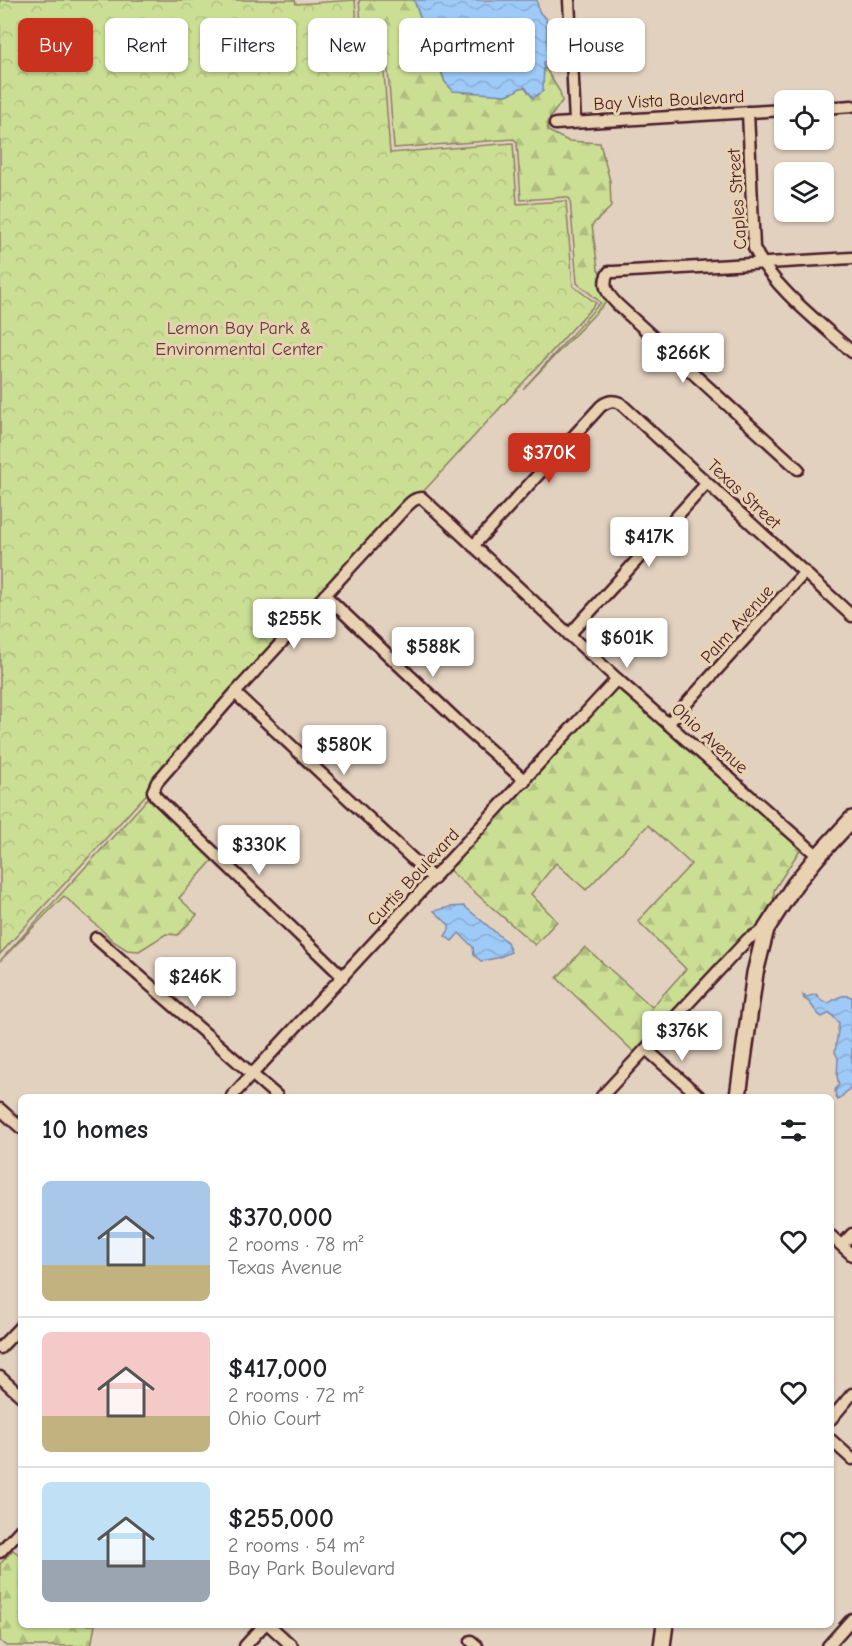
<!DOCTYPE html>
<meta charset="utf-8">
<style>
body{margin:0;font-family:"Comic Neue",sans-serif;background:#f6f6f6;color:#202124;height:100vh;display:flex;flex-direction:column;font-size:22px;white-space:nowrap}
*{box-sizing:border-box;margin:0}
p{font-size:20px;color:#757577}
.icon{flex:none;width:33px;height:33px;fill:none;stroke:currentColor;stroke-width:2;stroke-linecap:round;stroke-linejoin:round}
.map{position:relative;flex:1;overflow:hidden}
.sheet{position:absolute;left:18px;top:1094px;width:816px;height:534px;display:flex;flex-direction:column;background:#fff;border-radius:9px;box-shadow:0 2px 4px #0004}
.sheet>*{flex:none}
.hud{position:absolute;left:18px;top:18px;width:816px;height:54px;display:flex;gap:12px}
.controls{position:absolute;left:774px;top:90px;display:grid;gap:12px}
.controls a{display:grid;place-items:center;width:60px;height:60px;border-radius:9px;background:#fff;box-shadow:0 2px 4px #0004;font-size:30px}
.price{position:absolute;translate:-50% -51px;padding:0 14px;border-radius:6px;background:#fff;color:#222;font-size:20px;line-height:39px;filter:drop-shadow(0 2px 3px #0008)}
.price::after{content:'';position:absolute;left:50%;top:36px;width:18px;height:14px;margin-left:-9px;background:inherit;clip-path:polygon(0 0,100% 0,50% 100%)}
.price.active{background:#c8321e;color:#fff}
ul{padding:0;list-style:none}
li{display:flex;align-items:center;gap:18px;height:150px;padding:0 24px}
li+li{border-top:2px solid #e0e0e0}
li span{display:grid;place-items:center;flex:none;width:168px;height:120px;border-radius:9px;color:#555}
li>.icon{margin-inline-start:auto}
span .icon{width:72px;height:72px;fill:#fffc;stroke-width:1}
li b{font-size:26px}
h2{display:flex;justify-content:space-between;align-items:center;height:72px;padding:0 24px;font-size:26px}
.tag{padding:0 21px;border-radius:9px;background:#fff;box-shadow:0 2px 4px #0004;font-size:21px;line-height:54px}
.tag.active{background:#c8321e;color:#fff}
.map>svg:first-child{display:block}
.forest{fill:url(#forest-firs);stroke:#8a7f60;stroke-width:1.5}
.park{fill:url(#park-crowns);stroke:#8a7f60;stroke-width:1.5}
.water{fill:url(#water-waves);stroke:#7c86a5;stroke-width:1.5}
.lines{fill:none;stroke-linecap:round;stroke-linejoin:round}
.street-casing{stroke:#4a1f2b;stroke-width:15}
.secondary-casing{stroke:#4a1f2b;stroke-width:20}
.street{stroke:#e8d2b1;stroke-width:10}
.secondary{stroke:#e8d2b1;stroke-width:15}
.labels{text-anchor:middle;stroke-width:6;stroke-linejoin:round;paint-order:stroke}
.street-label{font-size:18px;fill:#4a1f2b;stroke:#e8d2b1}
.park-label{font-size:18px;fill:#5d3c3b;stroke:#e8d2b1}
</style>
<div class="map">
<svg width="852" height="1646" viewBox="0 0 852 1646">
<defs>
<pattern id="forest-firs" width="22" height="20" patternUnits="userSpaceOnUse" patternTransform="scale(1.5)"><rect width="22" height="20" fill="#cbdf94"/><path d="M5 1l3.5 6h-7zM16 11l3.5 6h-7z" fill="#b0bf80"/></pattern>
<pattern id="park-crowns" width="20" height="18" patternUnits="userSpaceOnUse" patternTransform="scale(1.5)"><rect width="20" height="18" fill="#cbdf94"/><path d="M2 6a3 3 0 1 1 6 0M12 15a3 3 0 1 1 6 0" fill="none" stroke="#b0bf80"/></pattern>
<pattern id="water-waves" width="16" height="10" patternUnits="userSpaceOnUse" patternTransform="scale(1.5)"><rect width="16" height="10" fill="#9dcaf7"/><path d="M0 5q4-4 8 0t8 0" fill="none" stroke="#89add4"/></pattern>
</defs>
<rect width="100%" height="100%" fill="#e2d1bf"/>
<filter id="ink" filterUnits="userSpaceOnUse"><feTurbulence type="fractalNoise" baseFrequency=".0167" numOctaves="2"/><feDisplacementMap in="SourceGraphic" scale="12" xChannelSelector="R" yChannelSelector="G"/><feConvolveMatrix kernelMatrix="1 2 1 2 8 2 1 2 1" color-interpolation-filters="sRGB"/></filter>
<g filter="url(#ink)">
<g class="forest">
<polygon points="359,0 414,0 445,82 465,93 480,92 506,95 514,92 520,88 525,87 533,98 543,80 544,66 560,92 562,101 547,122 548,131 568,141 600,143 610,181 611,207 592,225 598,269 611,297 523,389 600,303 598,300 577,283 570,199 566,197 521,200 517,142 514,139 394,148 387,58 384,55 364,56"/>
<polygon points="625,683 801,848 774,890 773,908 762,926 637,1055 557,978 585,947 652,1007 686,969 638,921 691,864 648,825 586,890 556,863 531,894 557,921 535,945 449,870 616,688"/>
<polygon points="151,795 217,855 179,898 197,915 178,935 166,934 139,951 127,950 113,941 104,932 64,896 0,961"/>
<polygon points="13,1550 21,1556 21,1624 95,1625 91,1646 6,1646 0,1641 0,1564"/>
</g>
<polygon class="park" points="0,0 295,0 296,4 355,0 360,60 383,59 390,153 513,143 517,204 566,201 573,286 596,303 0,954"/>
<g class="water">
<path d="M414 0H537C538 9 538 13 546 18 548 32 546 46 549 60L544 62 543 91 533 98 525 87 520 88 514 92 506 95 453 91 445 82 438 61 435 59Z"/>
<polygon points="464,906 507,942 511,952 497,958 481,961 474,955 473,947 459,933 452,941 445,936 449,930 449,925 434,911 450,907"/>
<path d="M816 994 822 1001 829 1003C837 997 842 994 852 997V1026L850 1029 852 1040V1086L838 1100 836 1097 835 1090 839 1085 837 1076 838 1058 835 1052 839 1023 830 1013 822 1017C813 1012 813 1002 804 999L803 995 807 997Z"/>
</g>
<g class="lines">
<g class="street-casing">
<g id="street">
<polyline points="569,0 575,122"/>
<polyline points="824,108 852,106"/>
<path d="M748 112 754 248C772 287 820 323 852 352"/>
<polyline points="555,124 784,110"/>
<path d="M798 469 618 305C609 296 600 285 609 272H614L852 258"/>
<path d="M473 546 601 406C608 401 612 400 620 403L852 616"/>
<polyline points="325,595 466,729 525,781"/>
<polyline points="569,635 707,483"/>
<polyline points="235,693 434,879"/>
<polyline points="668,724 805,572"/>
<polyline points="96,938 277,1096"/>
<path d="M343 977 155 796 153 791 157 782 235 693 405 508C410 503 414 498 422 498L617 679 818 856"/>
<polyline points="646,1049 699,1096"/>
<polyline points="232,1096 617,679"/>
<polyline points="602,1096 748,939 766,929"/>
<polyline points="0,1109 21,1128"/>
<polyline points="831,1236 852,1255"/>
<polyline points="842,1245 852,1234"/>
<polyline points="0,1348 21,1326"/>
<polyline points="0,1377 21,1396"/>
<polyline points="831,1419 852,1394"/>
<polyline points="831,1440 852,1459"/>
<polyline points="0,1552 21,1529"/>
<polyline points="268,1624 292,1646"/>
<polyline points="471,1641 477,1646"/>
<polyline points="245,1646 265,1624"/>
<polyline points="828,1646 852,1619"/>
</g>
</g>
<g class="secondary-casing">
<g id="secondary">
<polyline points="738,1096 755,973 766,929 795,884 818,856 852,819"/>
<polyline points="662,1646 665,1624"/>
</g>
</g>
<use href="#street" class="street"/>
<use href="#secondary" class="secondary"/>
</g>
</g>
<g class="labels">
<g class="street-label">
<text transform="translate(669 100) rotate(-3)" y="6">Bay Vista Boulevard</text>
<text transform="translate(737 199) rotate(-94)" y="6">Caples Street</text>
<text transform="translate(744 494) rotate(43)" y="6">Texas Street</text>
<text transform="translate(737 624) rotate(-48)" y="6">Palm Avenue</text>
<text transform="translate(710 738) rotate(42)" y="6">Ohio Avenue</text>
<text transform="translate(413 877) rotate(-47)" y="6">Curtis Boulevard</text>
</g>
<g class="park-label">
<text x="239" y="334">Lemon Bay Park &amp;<tspan x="239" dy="21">Environmental Center</tspan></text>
</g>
</g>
</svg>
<div class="controls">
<a><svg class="icon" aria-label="locate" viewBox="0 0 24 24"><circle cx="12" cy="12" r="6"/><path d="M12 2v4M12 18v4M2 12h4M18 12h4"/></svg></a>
<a><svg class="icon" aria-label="layers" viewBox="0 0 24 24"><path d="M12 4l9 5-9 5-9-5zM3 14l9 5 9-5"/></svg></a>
</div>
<b class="price" style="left:683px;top:384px">$266K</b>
<b class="price active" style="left:549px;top:484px">$370K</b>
<b class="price" style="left:649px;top:568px">$417K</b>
<b class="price" style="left:294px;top:650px">$255K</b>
<b class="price" style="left:627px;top:669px">$601K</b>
<b class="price" style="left:433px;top:678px">$588K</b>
<b class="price" style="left:344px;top:776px">$580K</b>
<b class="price" style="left:259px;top:876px">$330K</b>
<b class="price" style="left:195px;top:1008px">$246K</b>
<b class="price" style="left:682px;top:1062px">$376K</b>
<div class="hud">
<a class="tag active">Buy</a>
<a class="tag">Rent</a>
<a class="tag">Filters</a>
<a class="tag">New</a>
<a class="tag">Apartment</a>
<a class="tag">House</a>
</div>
<section class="sheet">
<h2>10 homes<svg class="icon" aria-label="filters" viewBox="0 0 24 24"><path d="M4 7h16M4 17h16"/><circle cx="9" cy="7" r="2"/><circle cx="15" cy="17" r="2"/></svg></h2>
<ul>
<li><span style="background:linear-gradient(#a9c7e8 70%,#c2b280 0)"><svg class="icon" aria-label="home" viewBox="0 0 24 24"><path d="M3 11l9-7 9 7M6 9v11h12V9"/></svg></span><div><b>$370,000</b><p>2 rooms · 78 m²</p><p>Texas Avenue</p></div><svg class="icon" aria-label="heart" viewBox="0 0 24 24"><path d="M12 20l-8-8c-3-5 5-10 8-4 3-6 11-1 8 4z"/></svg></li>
<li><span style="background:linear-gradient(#f6c9c9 70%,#c2b280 0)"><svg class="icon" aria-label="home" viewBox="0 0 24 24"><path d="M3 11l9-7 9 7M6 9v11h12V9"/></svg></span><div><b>$417,000</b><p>2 rooms · 72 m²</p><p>Ohio Court</p></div><svg class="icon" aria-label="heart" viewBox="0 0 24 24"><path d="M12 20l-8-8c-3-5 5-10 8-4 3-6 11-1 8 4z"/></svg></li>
<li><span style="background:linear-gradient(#bfe0f5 65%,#9aa5b1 0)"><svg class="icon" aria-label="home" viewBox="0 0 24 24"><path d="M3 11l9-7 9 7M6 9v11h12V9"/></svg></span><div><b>$255,000</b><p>2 rooms · 54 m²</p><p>Bay Park Boulevard</p></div><svg class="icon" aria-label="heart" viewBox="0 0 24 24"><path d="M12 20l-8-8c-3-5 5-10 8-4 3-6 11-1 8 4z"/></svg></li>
</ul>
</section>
</div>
